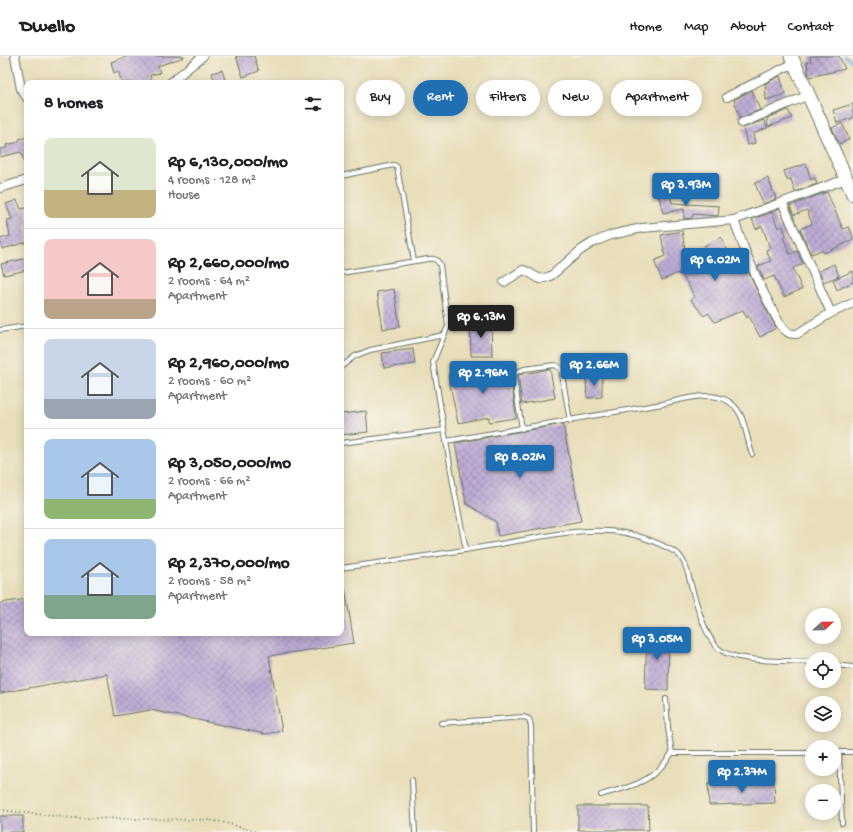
<!DOCTYPE html>
<meta charset="utf-8">
<style>
body{margin:0;font-family:"Gochi Hand",sans-serif;background:#f2f2f2;color:#202124;height:100vh;display:flex;flex-direction:column;font-size:15px;white-space:nowrap}
*{box-sizing:border-box;margin:0}
p{font-size:13px;color:#757577}
.icon{flex:none;width:22px;height:22px;fill:none;stroke:currentColor;stroke-width:2;stroke-linecap:round;stroke-linejoin:round}
.map{position:relative;flex:1;overflow:hidden}
.drawer{position:absolute;left:24px;top:24px;width:320px;height:556px;display:flex;flex-direction:column;background:#fff;border-radius:8px;box-shadow:0 2px 10px #0003}
.drawer>*{flex:none}
.banner{position:absolute;left:356px;top:24px;width:380px;height:36px;display:flex;gap:8px}
.needle{width:26px;rotate:68deg}
.buttons{position:absolute;left:805px;top:552px;display:grid;gap:8px}
.buttons a{display:grid;place-items:center;width:36px;height:36px;border-radius:50%;background:#fff;box-shadow:0 2px 10px #0003;font-size:20px}
.price{position:absolute;translate:-50% -34px;padding:0 9px;border-radius:4px;background:#1f6fb2;color:#fff;font-size:13px;line-height:26px;filter:drop-shadow(0 1px 2px #0008)}
.price::after{content:'';position:absolute;left:50%;top:24px;width:12px;height:9px;margin-left:-6px;background:inherit;clip-path:polygon(0 0,100% 0,50% 100%)}
.price.selected{background:#222;color:#fff}
ul{padding:0;list-style:none}
li{display:flex;align-items:center;gap:12px;height:100px;padding:0 20px}
li+li{border-top:1px solid #e0e0e0}
li span{display:grid;place-items:center;flex:none;width:112px;height:80px;border-radius:8px;color:#555}
li>.icon{margin-inline-start:auto}
span .icon{width:48px;height:48px;fill:#fffc;stroke-width:1}
li b{font-size:17px}
h2{display:flex;justify-content:space-between;align-items:center;height:48px;padding:0 20px;font-size:17px}
.chip{padding:0 14px;border-radius:18px;background:#fff;box-shadow:0 2px 10px #0003;font-size:14px;line-height:36px}
.chip.selected{background:#1f6fb2;color:#fff}
header{display:flex;align-items:center;gap:24px;box-sizing:border-box;height:56px;padding:0 20px;background:#fff;border-bottom:1px solid #e0e0e0}
header strong{font-size:19px}
nav{display:flex;gap:22px;margin-inline-start:auto;font-size:14px}
.map>svg:first-child{display:block}
.lines{fill:none;stroke-linecap:round;stroke-linejoin:round}
.stream{stroke:#70b0e4;stroke-width:3}
.building{fill:url(#building-cross-hatch)}
.lane-casing{stroke:#657563;stroke-width:6}
.street-casing{stroke:#657563;stroke-width:10}
.primary-casing{stroke:#657563;stroke-width:15}
.path{stroke:#657563;stroke-width:2;stroke-dasharray:1 3;stroke-linecap:butt}
.lane{stroke:#fff;stroke-width:4}
.street{stroke:#fff;stroke-width:8}
.primary{stroke:#fff;stroke-width:13}
</style>
<header>
<strong>Dwello</strong>
<nav><a>Home</a><a>Map</a><a>About</a><a>Contact</a></nav>
</header>
<div class="map">
<svg width="853" height="776" viewBox="0 0 853 776">
<defs>
<pattern id="building-cross-hatch" width="8" height="8" patternUnits="userSpaceOnUse"><rect width="8" height="8" fill="#beacd6"/><path d="M0 0l8 8M0 8l8-8" fill="none" stroke="#9a8dae"/></pattern>
</defs>
<rect width="100%" height="100%" fill="#f7f3e8"/>
<filter id="ink" filterUnits="userSpaceOnUse"><feTurbulence type="fractalNoise" baseFrequency=".025" numOctaves="2"/><feDisplacementMap in="SourceGraphic" scale="8" xChannelSelector="R" yChannelSelector="G"/><feConvolveMatrix kernelMatrix="1 2 1 2 8 2 1 2 1" color-interpolation-filters="sRGB"/></filter>
<filter id="wash" filterUnits="userSpaceOnUse"><feTurbulence type="fractalNoise" baseFrequency=".012" numOctaves="4" result="noise"/><feDisplacementMap in="SourceGraphic" scale="16" xChannelSelector="R" yChannelSelector="G"/><feGaussianBlur stdDeviation="0.9" result="paint"/><feColorMatrix in="noise" values="0 0 0 0 0 0 0 0 0 0 0 0 0 0 0 0 0 1.4 0 .05"/><feComposite in="paint" operator="in"/></filter>
<g filter="url(#wash)">
<rect width="100%" height="100%" fill="#e8deb9"/>
<g class="lines">
<polyline class="stream" points="845,0 853,6"/>
</g>
<g id="blocks">
<g class="building">
<polygon points="128,0 184,0 184,1 158,10 160,17 150,19 152,27 122,27 118,15 114,17 111,6"/>
<polygon points="236,0 254,0 259,15 243,21"/>
<polygon points="810,0 839,0 845,13 809,21 807,6 811,5"/>
<polygon points="222,14 226,27 215,27 212,17"/>
<polygon points="780,20 785,38 766,44 765,28"/>
<polygon points="752,34 760,54 740,62 734,44"/>
<polygon points="853,48 853,62 837,67 833,54"/>
<polygon points="788,54 792,62 768,71 767,62"/>
<polygon points="764,64 767,72 753,78 755,87 747,89 743,72"/>
<polygon points="842,67 849,83 840,88 832,72"/>
<polygon points="27,81 27,105 24,105 21,96 0,101 0,93 7,92 6,89 19,86 19,83"/>
<polygon points="806,108 811,124 815,122 817,128 795,136 791,123 787,124 784,115"/>
<polygon points="768,122 776,143 763,148 755,127"/>
<polygon points="669,134 672,147 719,150 718,160 693,158 692,162 684,163 684,153 663,157 658,136"/>
<polygon points="827,136 843,173 849,171 853,180 853,184 824,197 822,194 811,198 800,173 812,168 807,154 794,159 790,150"/>
<polygon points="17,144 21,153 27,152 27,186 2,193 0,183 10,180 7,164 12,163 6,148"/>
<polygon points="772,156 778,172 783,170 786,180 783,181 790,198 797,195 803,208 793,212 802,233 784,241 774,220 764,224 758,210 771,205 766,194 770,192 762,170 756,173 752,163"/>
<polygon points="682,175 687,206 707,197 704,190 721,181 735,210 743,205 761,243 776,272 760,281 749,260 747,262 743,254 715,266 708,257 704,260 691,244 695,241 682,218 679,219 678,217 662,224 654,205 665,200 661,179"/>
<polygon points="27,202 27,214 4,219 1,208"/>
<polygon points="834,208 839,220 824,226 819,215"/>
<polygon points="853,215 853,226 837,234 833,224"/>
<polygon points="394,233 400,271 383,273 377,236"/>
<polygon points="470,266 491,266 492,300 471,300"/>
<polygon points="413,293 415,308 384,312 382,297"/>
<polygon points="507,311 509,320 511,320 516,362 489,366 489,361 458,367 448,319 471,314 472,317"/>
<polygon points="550,313 555,342 522,348 518,319"/>
<polygon points="602,318 602,341 587,342 586,323"/>
<polygon points="366,355 368,376 341,379 341,358"/>
<polygon points="563,368 581,465 498,480 496,466 466,447 455,387"/>
<polygon points="341,532 345,532 354,587 269,600 282,675 265,678 150,654 115,660 107,618 0,637 0,547 27,543 27,577 341,577"/>
<polygon points="647,577 669,577 668,634 645,633"/>
<polygon points="774,726 775,747 709,749 708,728"/>
<polygon points="578,750 648,750 649,774 578,774"/>
<rect x="0" y="760" width="23" height="16"/>
</g>
</g>
</g>
<g filter="url(#ink)">
<use href="#blocks" fill-opacity="0" stroke="#657563" stroke-width="1"/>
<g class="lines">
<g class="lane-casing">
<g id="lane">
<polyline points="341,120 394,109 397,111 414,205"/>
<path d="M341 217 428 203C434 202 437 203 440 209L448 270 433 306 454 433 466 494"/>
<polyline points="0,274 27,270"/>
<polyline points="341,311 355,300 370,294 444,279"/>
<polyline points="522,373 514,322 515,317 524,313 555,309 561,313 570,365"/>
<path d="M446 385 662 348C689 342 728 328 742 362 746 373 748 386 752 398"/>
<polyline points="341,387 444,374"/>
<path d="M341 512C392 505 443 498 494 489 532 483 570 473 608 475 633 476 656 485 677 497 687 506 689 523 693 536 698 552 705 579 717 591 733 608 789 604 812 606"/>
<polyline points="834,609 853,611"/>
<polyline points="666,643 668,672 672,697 812,697"/>
<polyline points="441,667 524,661 529,663 531,670 533,776"/>
<polyline points="834,696 853,696"/>
<polyline points="839,696 842,767"/>
<polyline points="412,724 415,776"/>
<path d="M601 739C620 733 640 730 656 716 662 711 667 704 672 697"/>
</g>
</g>
<g class="street-casing">
<g id="street">
<polyline points="15,0 21,33 27,42"/>
<polyline points="170,27 203,0"/>
<polyline points="727,41 794,7"/>
<polyline points="742,67 809,39"/>
<polyline points="0,132 27,124"/>
<polyline points="782,146 831,257"/>
<path d="M734 164C744 194 756 223 771 251 775 259 779 269 786 275 789 278 792 278 797 278L831 257 853 247"/>
<polyline points="504,226 523,214 528,216 540,223 548,221 552,219 581,194 592,187 611,179 642,172 734,164 846,123"/>
</g>
</g>
<g class="primary-casing">
<polyline id="primary" points="791,0 853,138"/>
</g>
<polyline class="path" points="0,754 72,762 209,764 226,767 256,776"/>
<use href="#lane" class="lane"/>
<use href="#street" class="street"/>
<use href="#primary" class="primary"/>
</g>
</g>
</svg>
<div class="buttons">
<a><svg class="needle" viewBox="-14 -14 28 28"><path d="M0-13l5 13h-10z" fill="#e53935"/><path d="M0 13l5-13h-10z" fill="#757577"/></svg></a>
<a><svg class="icon" aria-label="locate" viewBox="0 0 24 24"><circle cx="12" cy="12" r="6"/><path d="M12 2v4M12 18v4M2 12h4M18 12h4"/></svg></a>
<a><svg class="icon" aria-label="layers" viewBox="0 0 24 24"><path d="M12 4l9 5-9 5-9-5zM3 14l9 5 9-5"/></svg></a>
<a>+</a>
<a>−</a>
</div>
<b class="price" style="left:686px;top:151px">Rp 3.93M</b>
<b class="price" style="left:715px;top:226px">Rp 6.02M</b>
<b class="price selected" style="left:481px;top:283px">Rp 6.13M</b>
<b class="price" style="left:594px;top:331px">Rp 2.66M</b>
<b class="price" style="left:483px;top:339px">Rp 2.96M</b>
<b class="price" style="left:520px;top:423px">Rp 8.02M</b>
<b class="price" style="left:657px;top:605px">Rp 3.05M</b>
<b class="price" style="left:742px;top:738px">Rp 2.37M</b>
<div class="banner">
<a class="chip">Buy</a>
<a class="chip selected">Rent</a>
<a class="chip">Filters</a>
<a class="chip">New</a>
<a class="chip">Apartment</a>
</div>
<section class="drawer">
<h2>8 homes<svg class="icon" aria-label="filters" viewBox="0 0 24 24"><path d="M4 7h16M4 17h16"/><circle cx="9" cy="7" r="2"/><circle cx="15" cy="17" r="2"/></svg></h2>
<ul>
<li><span style="background:linear-gradient(#dfe7d0 65%,#c2b280 0)"><svg class="icon" aria-label="home" viewBox="0 0 24 24"><path d="M3 11l9-7 9 7M6 9v11h12V9"/></svg></span><div><b>Rp 6,130,000/mo</b><p>4 rooms · 128 m²</p><p>House</p></div></li>
<li><span style="background:linear-gradient(#f6c9c9 75%,#b9a48a 0)"><svg class="icon" aria-label="home" viewBox="0 0 24 24"><path d="M3 11l9-7 9 7M6 9v11h12V9"/></svg></span><div><b>Rp 2,660,000/mo</b><p>2 rooms · 64 m²</p><p>Apartment</p></div></li>
<li><span style="background:linear-gradient(#c9d6e8 75%,#9aa5b1 0)"><svg class="icon" aria-label="home" viewBox="0 0 24 24"><path d="M3 11l9-7 9 7M6 9v11h12V9"/></svg></span><div><b>Rp 2,960,000/mo</b><p>2 rooms · 60 m²</p><p>Apartment</p></div></li>
<li><span style="background:linear-gradient(#a9c7e8 75%,#8fb573 0)"><svg class="icon" aria-label="home" viewBox="0 0 24 24"><path d="M3 11l9-7 9 7M6 9v11h12V9"/></svg></span><div><b>Rp 3,050,000/mo</b><p>2 rooms · 66 m²</p><p>Apartment</p></div></li>
<li><span style="background:linear-gradient(#a9c7e8 70%,#7fa58c 0)"><svg class="icon" aria-label="home" viewBox="0 0 24 24"><path d="M3 11l9-7 9 7M6 9v11h12V9"/></svg></span><div><b>Rp 2,370,000/mo</b><p>2 rooms · 58 m²</p><p>Apartment</p></div></li>
</ul>
</section>
</div>
